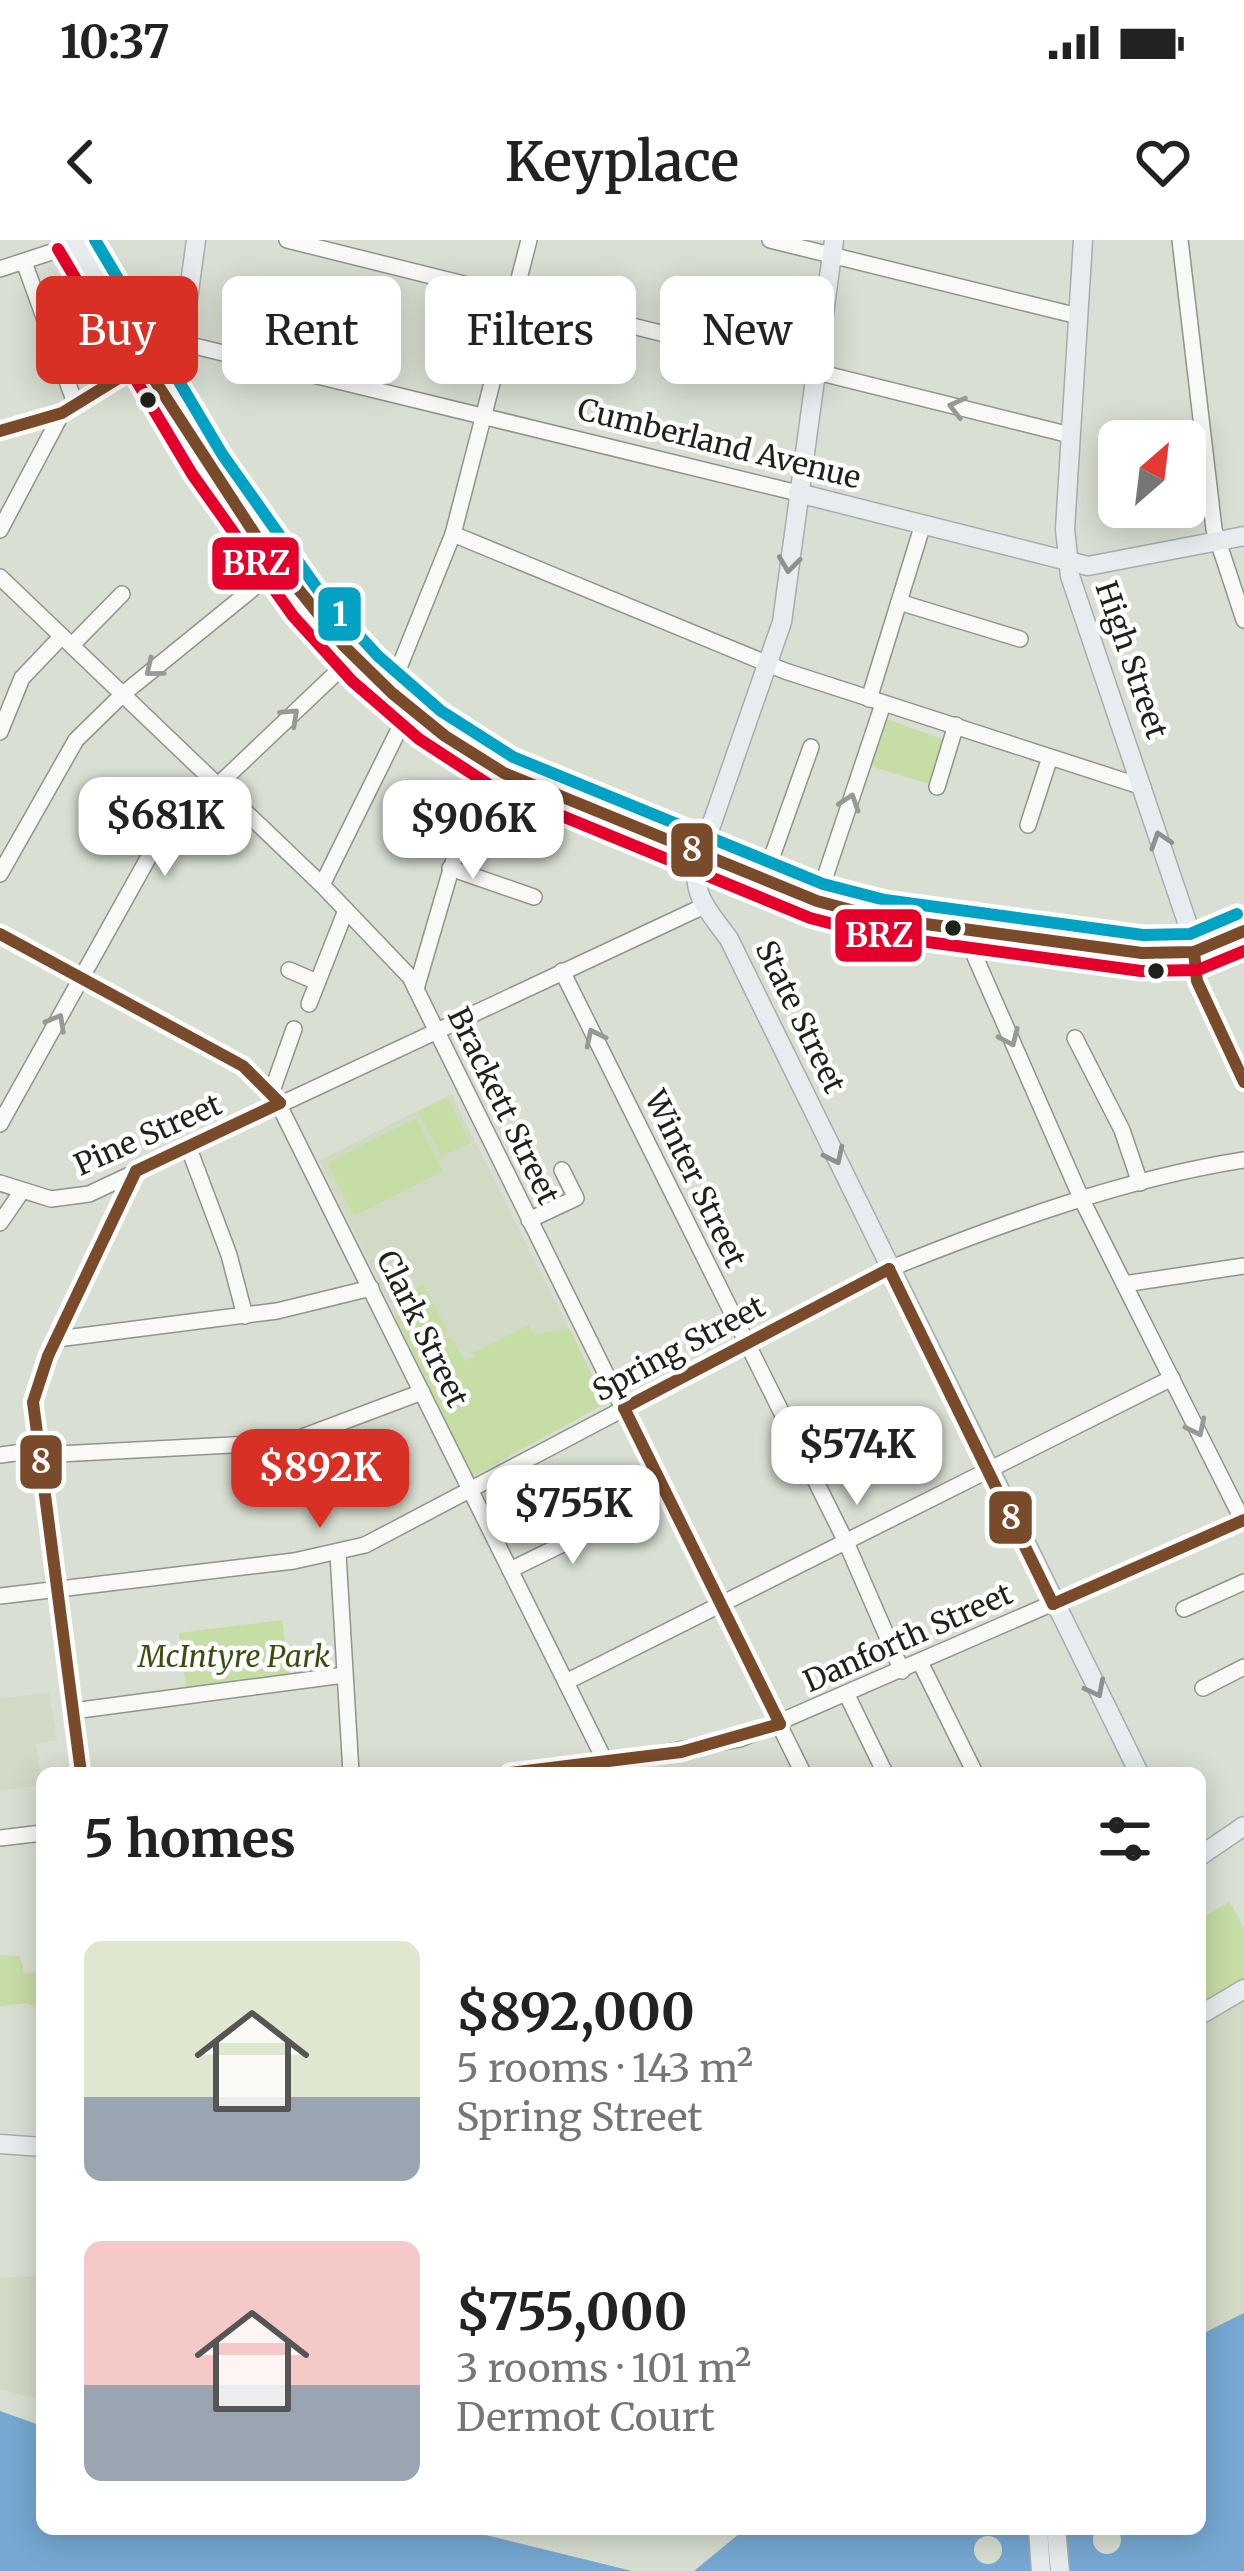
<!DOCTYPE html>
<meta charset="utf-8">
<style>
body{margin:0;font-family:Merriweather,serif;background:#f6f6f6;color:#222;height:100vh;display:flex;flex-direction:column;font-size:45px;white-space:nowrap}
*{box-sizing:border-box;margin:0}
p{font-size:39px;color:#767676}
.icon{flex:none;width:66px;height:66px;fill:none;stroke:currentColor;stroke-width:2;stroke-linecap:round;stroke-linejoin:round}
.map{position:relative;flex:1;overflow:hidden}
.panel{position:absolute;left:36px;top:1527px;width:1170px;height:768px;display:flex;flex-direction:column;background:#fff;border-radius:18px;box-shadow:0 6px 30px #0003}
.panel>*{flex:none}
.hud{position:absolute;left:36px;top:36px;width:1173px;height:108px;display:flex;gap:24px}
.needle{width:78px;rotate:28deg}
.fabs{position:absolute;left:1098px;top:180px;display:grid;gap:24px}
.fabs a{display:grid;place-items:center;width:108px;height:108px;border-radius:18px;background:#fff;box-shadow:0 6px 30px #0003;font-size:60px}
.price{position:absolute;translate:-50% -102px;padding:0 27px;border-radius:24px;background:#fff;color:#222;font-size:39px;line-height:78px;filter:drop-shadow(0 3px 6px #0008)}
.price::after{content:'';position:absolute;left:50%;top:72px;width:36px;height:27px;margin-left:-18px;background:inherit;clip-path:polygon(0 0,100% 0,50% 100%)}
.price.current{background:#d93025;color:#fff}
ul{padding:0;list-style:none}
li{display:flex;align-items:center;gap:36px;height:300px;padding:0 48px}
li span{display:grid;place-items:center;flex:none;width:336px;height:240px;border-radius:18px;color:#555}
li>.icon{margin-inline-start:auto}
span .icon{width:144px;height:144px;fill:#fffc;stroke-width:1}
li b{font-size:51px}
h2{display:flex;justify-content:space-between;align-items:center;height:144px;padding:0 48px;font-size:51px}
.pill{padding:0 42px;border-radius:18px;background:#fff;box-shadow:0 6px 30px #0003;font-size:42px;line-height:108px}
.pill.current{background:#d93025;color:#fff}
.status{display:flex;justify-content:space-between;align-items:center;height:84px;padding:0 60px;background:#fff;direction:ltr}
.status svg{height:33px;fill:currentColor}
header{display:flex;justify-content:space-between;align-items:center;height:156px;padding:0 48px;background:#fff;font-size:54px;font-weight:600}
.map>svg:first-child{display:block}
.built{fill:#d1dac4}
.green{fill:#c7dda6}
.water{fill:#76a8d2}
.pier{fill:#d9dfd2}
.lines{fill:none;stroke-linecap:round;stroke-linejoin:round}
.minor-casing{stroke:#90948a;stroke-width:18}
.major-casing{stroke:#a4aeae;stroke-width:21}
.minor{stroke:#f9faf8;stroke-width:15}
.major{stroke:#e7edef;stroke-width:18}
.bus-1-casing{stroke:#fff;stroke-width:21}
.bus-2-casing{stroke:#fff;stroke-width:21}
.bus-3-casing{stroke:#fff;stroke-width:21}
.bus-1{stroke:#7a4b2a;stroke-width:12}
.bus-2{stroke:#e4002b;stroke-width:12}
.bus-3{stroke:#02a2c5;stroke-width:12}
.oneway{stroke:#969994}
.oneway2{stroke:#8d928f}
.bus-dot{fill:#1e2219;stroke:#fff;stroke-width:4.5}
.labels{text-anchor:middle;stroke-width:9;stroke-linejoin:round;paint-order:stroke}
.street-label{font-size:30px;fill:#1e2219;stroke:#fff}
.park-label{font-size:30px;font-style:italic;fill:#3a4f0f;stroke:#fff}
.line-badge{stroke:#fff;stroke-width:4.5}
.badge-label{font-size:33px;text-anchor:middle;font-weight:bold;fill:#fff}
</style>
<div class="status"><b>10:37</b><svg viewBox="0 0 49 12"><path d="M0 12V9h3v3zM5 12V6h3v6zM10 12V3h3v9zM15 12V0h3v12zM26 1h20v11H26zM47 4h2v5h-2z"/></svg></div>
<header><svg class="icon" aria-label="back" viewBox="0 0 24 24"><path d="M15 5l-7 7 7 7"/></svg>Keyplace<svg class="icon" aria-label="heart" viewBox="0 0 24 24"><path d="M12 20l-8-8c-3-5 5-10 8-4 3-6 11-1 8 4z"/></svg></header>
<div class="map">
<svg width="1244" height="2331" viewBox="0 0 1244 2331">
<rect width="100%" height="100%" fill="#d9dfd2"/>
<g class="built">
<polygon points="451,854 606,1163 473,1236 319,921"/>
<polygon points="49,1453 57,1500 36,1504 42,1545 0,1551 0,1458"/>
<polygon points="1244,1749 1244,2115 1200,2135 1200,1775"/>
<polygon points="42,2036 42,2160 0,2149 0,2038"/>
</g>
<g class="green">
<polygon points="884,478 945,500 933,545 867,525"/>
<polygon points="448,858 470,903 441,917 418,872"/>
<polygon points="416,878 443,931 354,976 327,923"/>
<polygon points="423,1044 447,1090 440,1094 442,1100 450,1097 465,1121 475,1117 473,1113 529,1085 534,1095 569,1088 606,1163 473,1236 395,1077 414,1049"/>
<polygon points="282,1380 290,1441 187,1454 179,1393"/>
<polygon points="1230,1662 1244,1689 1244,1749 1200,1776 1200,1678"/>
<polygon points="0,1715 20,1716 24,1733 42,1732 42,1770 26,1763 0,1766"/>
</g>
<g class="water">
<polygon points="1244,2073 1244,2331 694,2331 745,2289 1200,2289 1200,2095"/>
<polygon points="0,2171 42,2186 42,2289 461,2289 632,2331 0,2331"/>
</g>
<g class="pier">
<circle cx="1107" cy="2300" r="14"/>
<circle cx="988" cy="2310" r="14"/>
</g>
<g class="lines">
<g class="minor-casing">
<g id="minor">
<polyline points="287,0 1070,195"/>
<polyline points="770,0 1078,76"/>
<polyline points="1180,0 1214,289 1244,380"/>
<polyline points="24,22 75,163"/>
<polyline points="0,29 76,4"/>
<polyline points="182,103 798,253"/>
<polyline points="0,191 62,173 127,133 146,127"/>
<polyline points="0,290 62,173"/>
<polyline points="453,294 785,431 1143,547"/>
<polyline points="0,337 322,645 410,737 803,1533"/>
<polyline points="899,362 1020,399"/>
<polyline points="72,405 122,354"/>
<polyline points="390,450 453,294 529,0"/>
<polyline points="869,459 923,284"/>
<polyline points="0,492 22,438 62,396"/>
<polyline points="937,547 956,485"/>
<polyline points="1028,585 1050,517"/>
<polyline points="450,628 534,657"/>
<polyline points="0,634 76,500 123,454 277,329"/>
<polyline points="764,639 811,507"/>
<polyline points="322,645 410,467"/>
<polyline points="817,661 883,464"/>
<polyline points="969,690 973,712 1082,960 1244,1283"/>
<polyline points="0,694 243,826 272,851 611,1533"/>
<polyline points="1223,702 1244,711"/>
<polyline points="289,730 317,742"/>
<polyline points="562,731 846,1302 902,1431"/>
<polyline points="416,749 483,520"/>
<polyline points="309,764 346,670"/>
<polyline points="1075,798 1122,890 1140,943"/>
<polyline points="272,851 294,789"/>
<polyline points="0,884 156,604 355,415"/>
<polyline points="188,906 229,1015 245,1076"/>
<polyline points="0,943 51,959 89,954 704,666"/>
<polyline points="529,980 576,958 562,930"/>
<polyline points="0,983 22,951"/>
<polyline points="1124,1044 1244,1026"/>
<polyline points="57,1099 277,1071 371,1048"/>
<polyline points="0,1215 38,1210"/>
<polyline points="39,1215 289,1202 422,1152"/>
<polyline points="338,1314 351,1533"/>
<polyline points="510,1330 614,1279"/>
<path d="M0 1356 294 1321 365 1305 889 1029C1003 983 1123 939 1244 920"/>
<polyline points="1184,1369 1244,1342"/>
<polyline points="921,1424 975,1533"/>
<polyline points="566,1442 1172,1138"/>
<polyline points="1203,1448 1244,1427"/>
<polyline points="847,1455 885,1533"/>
<polyline points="73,1471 344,1435"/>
<polyline points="81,1533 33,1162 48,1116 136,932"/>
<polyline points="510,1533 605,1523 740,1499 1244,1280"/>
<polyline points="0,1598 42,1593"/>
</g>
</g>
<g class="major-casing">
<g id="major">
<path d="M74 0C192 195 295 418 504 533 544 554 588 569 631 585 693 610 755 635 817 661L881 678 1142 713 1194 712 1244 691"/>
<path d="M834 0 782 382 697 626C692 657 712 675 729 699L1139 1533"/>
<polyline points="1083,0 1065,289 1070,336 1188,685 1197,741 1244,842"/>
<polyline points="146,127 182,103 196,0"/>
<polyline points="798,253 1088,326 1244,296"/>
<polyline points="1200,1616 1244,1586"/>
<polyline points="1200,1775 1244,1749"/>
<polyline points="0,1904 42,1907"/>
<polyline points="1038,2289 1041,2331"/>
<polyline points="1056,2289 1060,2331"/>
</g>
</g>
<use href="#minor" class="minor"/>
<use href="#major" class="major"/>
<g class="bus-1-casing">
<g id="bus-1">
<polyline points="146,127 258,299 344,406 392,453 445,496 504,533 817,661 881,678 1142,713 1194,712 1244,691"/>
<polyline points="0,191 62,173 127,133 146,127"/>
<polyline points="0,694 243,826 280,863"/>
<polyline points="1194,712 1197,741 1244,842"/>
<polyline points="136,931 280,863"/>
<polyline points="889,1029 1053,1364"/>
<polyline points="624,1168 780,1484"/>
<polyline points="624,1168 889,1029"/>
<polyline points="1053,1364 1244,1280"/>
<polyline points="81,1533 33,1162 48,1116 136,931"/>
<polyline points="510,1533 681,1512 780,1484"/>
</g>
</g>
<g class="bus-2-casing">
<polyline id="bus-2" points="58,9 192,234 293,376 352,441 419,499 494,548 810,678 876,695 1141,731 1198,730 1244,711"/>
</g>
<g class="bus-3-casing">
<polyline id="bus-3" points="95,0 222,214 321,354 378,416 441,471 513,517 823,644 885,660 1143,695 1190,694 1237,674"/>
</g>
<use href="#bus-1" class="bus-1"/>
<use href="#bus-2" class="bus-2"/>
<use href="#bus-3" class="bus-3"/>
</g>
<defs><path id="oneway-chevron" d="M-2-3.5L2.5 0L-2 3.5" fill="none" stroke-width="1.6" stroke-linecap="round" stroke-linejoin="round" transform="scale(3)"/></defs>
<g class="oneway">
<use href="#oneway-chevron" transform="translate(957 167) rotate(-166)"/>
<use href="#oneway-chevron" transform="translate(153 429) rotate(141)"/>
<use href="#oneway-chevron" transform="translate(291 476) rotate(-43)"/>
<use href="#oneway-chevron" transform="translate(850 562) rotate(-71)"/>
<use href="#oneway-chevron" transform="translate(57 782) rotate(-61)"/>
<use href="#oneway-chevron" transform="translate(594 797) rotate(-116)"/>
<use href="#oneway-chevron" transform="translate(1010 798) rotate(66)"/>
<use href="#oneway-chevron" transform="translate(1197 1188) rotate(64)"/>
</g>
<g class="oneway2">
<use href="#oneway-chevron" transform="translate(789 324) rotate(97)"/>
<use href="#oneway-chevron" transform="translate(1160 600) rotate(-108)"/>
<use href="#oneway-chevron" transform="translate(835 916) rotate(64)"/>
<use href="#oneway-chevron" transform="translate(1096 1449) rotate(63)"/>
</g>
<g class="bus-dot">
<circle cx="148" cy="160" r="10"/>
<circle cx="953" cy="688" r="10"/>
<circle cx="1156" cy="731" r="10"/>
</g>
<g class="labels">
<g class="street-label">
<text transform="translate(719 204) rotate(14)" y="10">Cumberland Avenue</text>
<text transform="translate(1131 420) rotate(71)" y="10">High Street</text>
<text transform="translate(800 777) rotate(64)" y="10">State Street</text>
<text transform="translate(503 866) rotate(64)" y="10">Brackett Street</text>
<text transform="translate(148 895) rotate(-24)" y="10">Pine Street</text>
<text transform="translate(695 939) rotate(64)" y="10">Winter Street</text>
<text transform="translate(422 1089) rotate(64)" y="10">Clark Street</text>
<text transform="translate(679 1109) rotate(-28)" y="10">Spring Street</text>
<text transform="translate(908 1398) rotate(-24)" y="10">Danforth Street</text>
</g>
<g class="park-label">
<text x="234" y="1427">McIntyre Park</text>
</g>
</g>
<g class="line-badge">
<rect x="210" y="295" width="91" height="57" rx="12" fill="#e4002b"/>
<rect x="316" y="345" width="47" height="58" rx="12" fill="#02a2c5"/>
<rect x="669" y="581" width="46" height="58" rx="12" fill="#7a4b2a"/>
<rect x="833" y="667" width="91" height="57" rx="12" fill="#e4002b"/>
<rect x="18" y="1193" width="46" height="58" rx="12" fill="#7a4b2a"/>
<rect x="987" y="1249" width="47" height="57" rx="12" fill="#7a4b2a"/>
</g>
<g class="badge-label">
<text x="256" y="335">BRZ</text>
<text x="340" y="386">1</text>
<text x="692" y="621">8</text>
<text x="879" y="707">BRZ</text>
<text x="41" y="1233">8</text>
<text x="1011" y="1289">8</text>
</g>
</svg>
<div class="fabs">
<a><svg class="needle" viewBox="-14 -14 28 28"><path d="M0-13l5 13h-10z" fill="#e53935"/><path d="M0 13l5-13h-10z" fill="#767676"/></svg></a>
</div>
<b class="price" style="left:165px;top:639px">$681K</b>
<b class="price" style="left:473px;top:642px">$906K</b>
<b class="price" style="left:857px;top:1268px">$574K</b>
<b class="price current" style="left:320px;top:1291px">$892K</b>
<b class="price" style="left:573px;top:1327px">$755K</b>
<div class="hud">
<a class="pill current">Buy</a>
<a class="pill">Rent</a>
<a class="pill">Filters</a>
<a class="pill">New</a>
</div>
<section class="panel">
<h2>5 homes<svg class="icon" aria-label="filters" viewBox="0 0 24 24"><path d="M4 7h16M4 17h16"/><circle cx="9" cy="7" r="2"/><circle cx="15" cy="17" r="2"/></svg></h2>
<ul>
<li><span style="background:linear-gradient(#dfe7d0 65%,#9aa5b1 0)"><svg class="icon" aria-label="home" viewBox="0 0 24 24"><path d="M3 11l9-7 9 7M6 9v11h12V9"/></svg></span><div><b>$892,000</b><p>5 rooms · 143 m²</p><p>Spring Street</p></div></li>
<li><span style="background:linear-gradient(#f6c9c9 60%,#9aa5b1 0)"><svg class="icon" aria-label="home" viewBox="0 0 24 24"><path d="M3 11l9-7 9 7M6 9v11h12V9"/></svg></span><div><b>$755,000</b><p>3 rooms · 101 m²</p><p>Dermot Court</p></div></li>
</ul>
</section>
</div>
